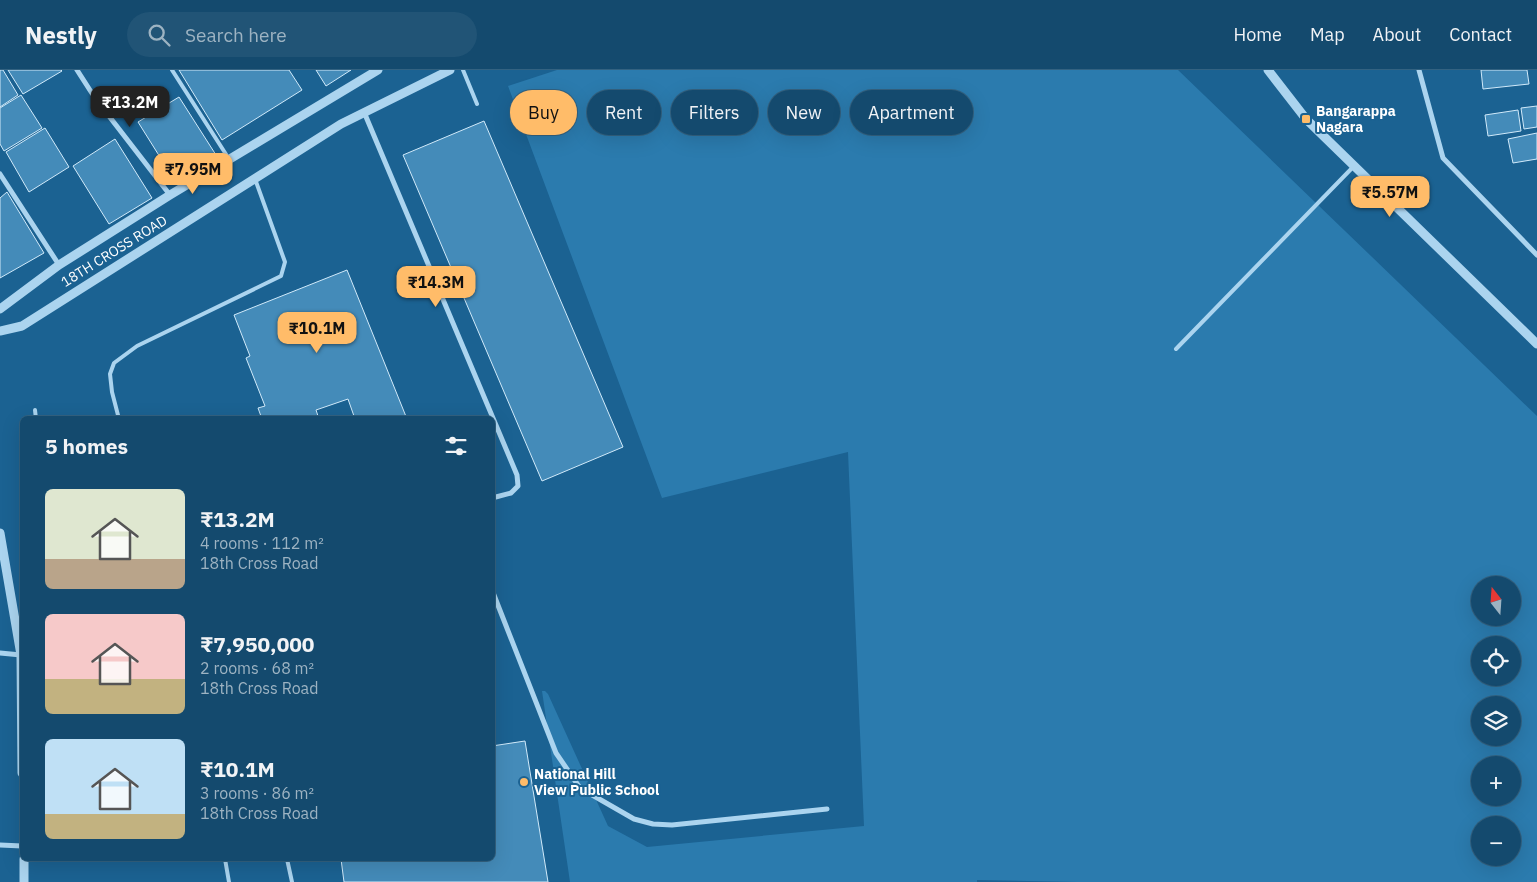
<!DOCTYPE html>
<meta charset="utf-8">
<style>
body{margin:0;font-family:"IBM Plex Sans",sans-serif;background:#215476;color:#f1f3f6;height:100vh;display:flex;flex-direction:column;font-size:19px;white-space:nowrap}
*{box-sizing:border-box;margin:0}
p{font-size:16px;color:#9db3c2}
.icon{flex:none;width:28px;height:28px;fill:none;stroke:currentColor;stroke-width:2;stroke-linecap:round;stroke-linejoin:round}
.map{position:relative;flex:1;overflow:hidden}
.panel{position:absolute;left:20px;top:346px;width:475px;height:445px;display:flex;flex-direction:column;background:#144a6e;border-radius:8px;box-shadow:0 5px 20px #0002,0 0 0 1px #336281}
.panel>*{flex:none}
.guide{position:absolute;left:510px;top:20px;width:475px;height:45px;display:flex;gap:10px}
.needle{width:32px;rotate:343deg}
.tools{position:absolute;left:1471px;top:506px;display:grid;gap:10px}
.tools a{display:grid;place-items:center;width:50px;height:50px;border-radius:50%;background:#144a6e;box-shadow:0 5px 20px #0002,0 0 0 1px #336281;font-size:25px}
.price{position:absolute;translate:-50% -42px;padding:0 11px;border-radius:10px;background:#ffbc69;color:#111;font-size:16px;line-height:32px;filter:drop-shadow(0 1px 2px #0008)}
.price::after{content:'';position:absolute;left:50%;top:30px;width:15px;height:11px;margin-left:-8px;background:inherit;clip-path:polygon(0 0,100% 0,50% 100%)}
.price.active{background:#222;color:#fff}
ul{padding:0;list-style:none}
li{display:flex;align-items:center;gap:15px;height:125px;padding:0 25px}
li span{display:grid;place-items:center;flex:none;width:140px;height:100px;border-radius:8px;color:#555}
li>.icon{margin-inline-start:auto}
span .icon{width:60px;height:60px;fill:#fffc;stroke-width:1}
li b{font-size:21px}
h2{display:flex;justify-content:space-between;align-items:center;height:60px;padding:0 25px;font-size:21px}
.pill{padding:0 18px;border-radius:22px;background:#144a6e;box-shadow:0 5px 20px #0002,0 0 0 1px #336281;font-size:18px;line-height:45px}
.pill.active{background:#ffbc69;color:#111}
header{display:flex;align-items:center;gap:30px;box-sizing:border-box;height:70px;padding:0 25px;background:#144a6e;border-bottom:1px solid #336281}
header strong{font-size:24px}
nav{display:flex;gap:28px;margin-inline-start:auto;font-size:18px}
.search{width:350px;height:45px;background:#215476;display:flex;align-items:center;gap:12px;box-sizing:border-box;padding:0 18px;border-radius:28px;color:#9db3c2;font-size:19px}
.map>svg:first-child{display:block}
.green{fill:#2b7bae;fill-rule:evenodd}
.building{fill:#448bb9;stroke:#d1eafa}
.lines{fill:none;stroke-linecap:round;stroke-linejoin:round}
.service{stroke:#abd4ef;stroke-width:4}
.minor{stroke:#abd4ef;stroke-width:5}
.tertiary{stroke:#abd4ef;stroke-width:9}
.poi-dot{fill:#ffbc69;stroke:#1b6292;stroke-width:2}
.labels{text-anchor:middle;stroke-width:4;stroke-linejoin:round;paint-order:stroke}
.poi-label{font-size:14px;font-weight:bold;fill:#fff;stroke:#1b6292;text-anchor:start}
.street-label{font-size:14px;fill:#fff;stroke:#1b6292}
</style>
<header>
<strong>Nestly</strong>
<div class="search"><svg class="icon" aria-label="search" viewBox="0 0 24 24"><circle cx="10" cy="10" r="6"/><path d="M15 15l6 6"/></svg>Search here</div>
<nav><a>Home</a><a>Map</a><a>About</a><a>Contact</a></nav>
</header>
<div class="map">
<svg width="1537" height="812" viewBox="0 0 1537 812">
<rect width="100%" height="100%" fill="#1b6292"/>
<path class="green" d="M557 0H1178L1537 346V812H1077L977 810V812H570L542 621H545L548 624 608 756 647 777 864 756 848 382 662 428 508 16ZM1480 515H1512V548H1480ZM1480 575H1512V608H1480ZM1480 635H1512V668H1480ZM1480 695H1512V728H1480ZM1480 755H1512V788H1480Z"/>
<g class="building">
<polygon points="0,0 3,0 18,25 0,37"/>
<polygon points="8,0 61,0 62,1 23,24"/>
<polygon points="179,0 289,0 302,20 222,70"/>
<polygon points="316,0 351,0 326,16"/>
<polygon points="1481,0 1527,0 1529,14 1483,19"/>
<polygon points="21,25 42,58 4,81 0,74 0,38"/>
<polygon points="179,27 216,85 175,111 138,52"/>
<polygon points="1537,36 1537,57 1524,59 1521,38"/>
<polygon points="1518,40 1521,61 1488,66 1485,45"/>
<polygon points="484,51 623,377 542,411 403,85"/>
<polygon points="45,58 69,97 29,122 6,82"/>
<polygon points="1537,63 1537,89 1513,93 1508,69"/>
<polygon points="115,69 152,128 109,154 73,96"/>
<polygon points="7,122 44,183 0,208 0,128"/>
<polygon points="347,200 407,349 355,349 348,329 316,340 319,349 262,349 258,338 265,336 246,288 250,286 234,245"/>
<polygon points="525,671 548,812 344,812 341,789 492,789 492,676"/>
</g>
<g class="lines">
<g class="service">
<polyline points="172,0 229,89"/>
<polyline points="463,0 477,34"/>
<polyline points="1176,279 1354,96"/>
<polyline points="35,340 36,349"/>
<polyline points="119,349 112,322 110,304 114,293 137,276 281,206 285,192 255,109"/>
<polyline points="225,789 229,812"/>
<polyline points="287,789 292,812"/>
</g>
<g class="minor">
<polyline points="77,0 95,28 170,125"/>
<polyline points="1419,0 1443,88 1537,185"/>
<polyline points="364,42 517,405 518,416 511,423 492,428"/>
<polyline points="0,104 59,195"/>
<polyline points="492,520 556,683 580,718 634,749 653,754 672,755 827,739"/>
<polyline points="0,583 21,585"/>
<polyline points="0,775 22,776"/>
</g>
<g class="tertiary">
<polyline points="1268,0 1306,49 1537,274"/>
<polyline points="0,239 59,195 170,125 378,0"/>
<polyline points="0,261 22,256 341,54 450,0"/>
<polyline points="0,463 21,585 22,703"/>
<polyline points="24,789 24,812"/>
</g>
</g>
<g class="poi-dot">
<rect x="1301" y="44" width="10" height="10" rx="2.5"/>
<circle cx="524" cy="712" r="5"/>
</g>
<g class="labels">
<g class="poi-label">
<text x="1316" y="46">Bangarappa<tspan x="1316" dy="16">Nagara</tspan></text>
<text x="534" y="709">National Hill<tspan x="534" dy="16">View Public School</tspan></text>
</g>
<g class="street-label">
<text transform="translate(114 181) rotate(-32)" y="5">18TH CROSS ROAD</text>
</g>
</g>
</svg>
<div class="tools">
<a><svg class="needle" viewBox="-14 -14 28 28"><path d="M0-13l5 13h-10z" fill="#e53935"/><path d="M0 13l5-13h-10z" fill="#9db3c2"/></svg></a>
<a><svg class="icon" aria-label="locate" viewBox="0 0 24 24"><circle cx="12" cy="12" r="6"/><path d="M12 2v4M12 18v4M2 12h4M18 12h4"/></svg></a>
<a><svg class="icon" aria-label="layers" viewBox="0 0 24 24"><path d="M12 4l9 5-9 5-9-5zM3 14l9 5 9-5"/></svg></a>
<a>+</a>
<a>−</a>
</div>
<b class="price active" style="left:130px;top:58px">₹13.2M</b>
<b class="price" style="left:193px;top:125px">₹7.95M</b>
<b class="price" style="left:1390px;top:148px">₹5.57M</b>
<b class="price" style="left:436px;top:238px">₹14.3M</b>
<b class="price" style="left:317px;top:284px">₹10.1M</b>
<div class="guide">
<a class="pill active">Buy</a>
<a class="pill">Rent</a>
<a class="pill">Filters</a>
<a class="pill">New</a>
<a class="pill">Apartment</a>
</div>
<section class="panel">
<h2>5 homes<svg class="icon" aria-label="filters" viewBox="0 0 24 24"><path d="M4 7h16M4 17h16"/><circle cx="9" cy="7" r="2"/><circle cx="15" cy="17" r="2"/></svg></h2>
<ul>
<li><span style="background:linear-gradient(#dfe7d0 70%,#b9a48a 0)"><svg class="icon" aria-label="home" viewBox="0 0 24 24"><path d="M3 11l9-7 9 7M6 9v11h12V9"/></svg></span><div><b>₹13.2M</b><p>4 rooms · 112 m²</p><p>18th Cross Road</p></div></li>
<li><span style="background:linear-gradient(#f6c9c9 65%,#c2b280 0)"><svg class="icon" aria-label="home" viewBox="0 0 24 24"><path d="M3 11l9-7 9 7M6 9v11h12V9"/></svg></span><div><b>₹7,950,000</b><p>2 rooms · 68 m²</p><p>18th Cross Road</p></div></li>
<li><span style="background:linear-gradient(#bfe0f5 75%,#c2b280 0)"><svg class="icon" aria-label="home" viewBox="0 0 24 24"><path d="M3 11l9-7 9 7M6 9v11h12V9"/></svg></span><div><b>₹10.1M</b><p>3 rooms · 86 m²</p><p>18th Cross Road</p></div></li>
</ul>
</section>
</div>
